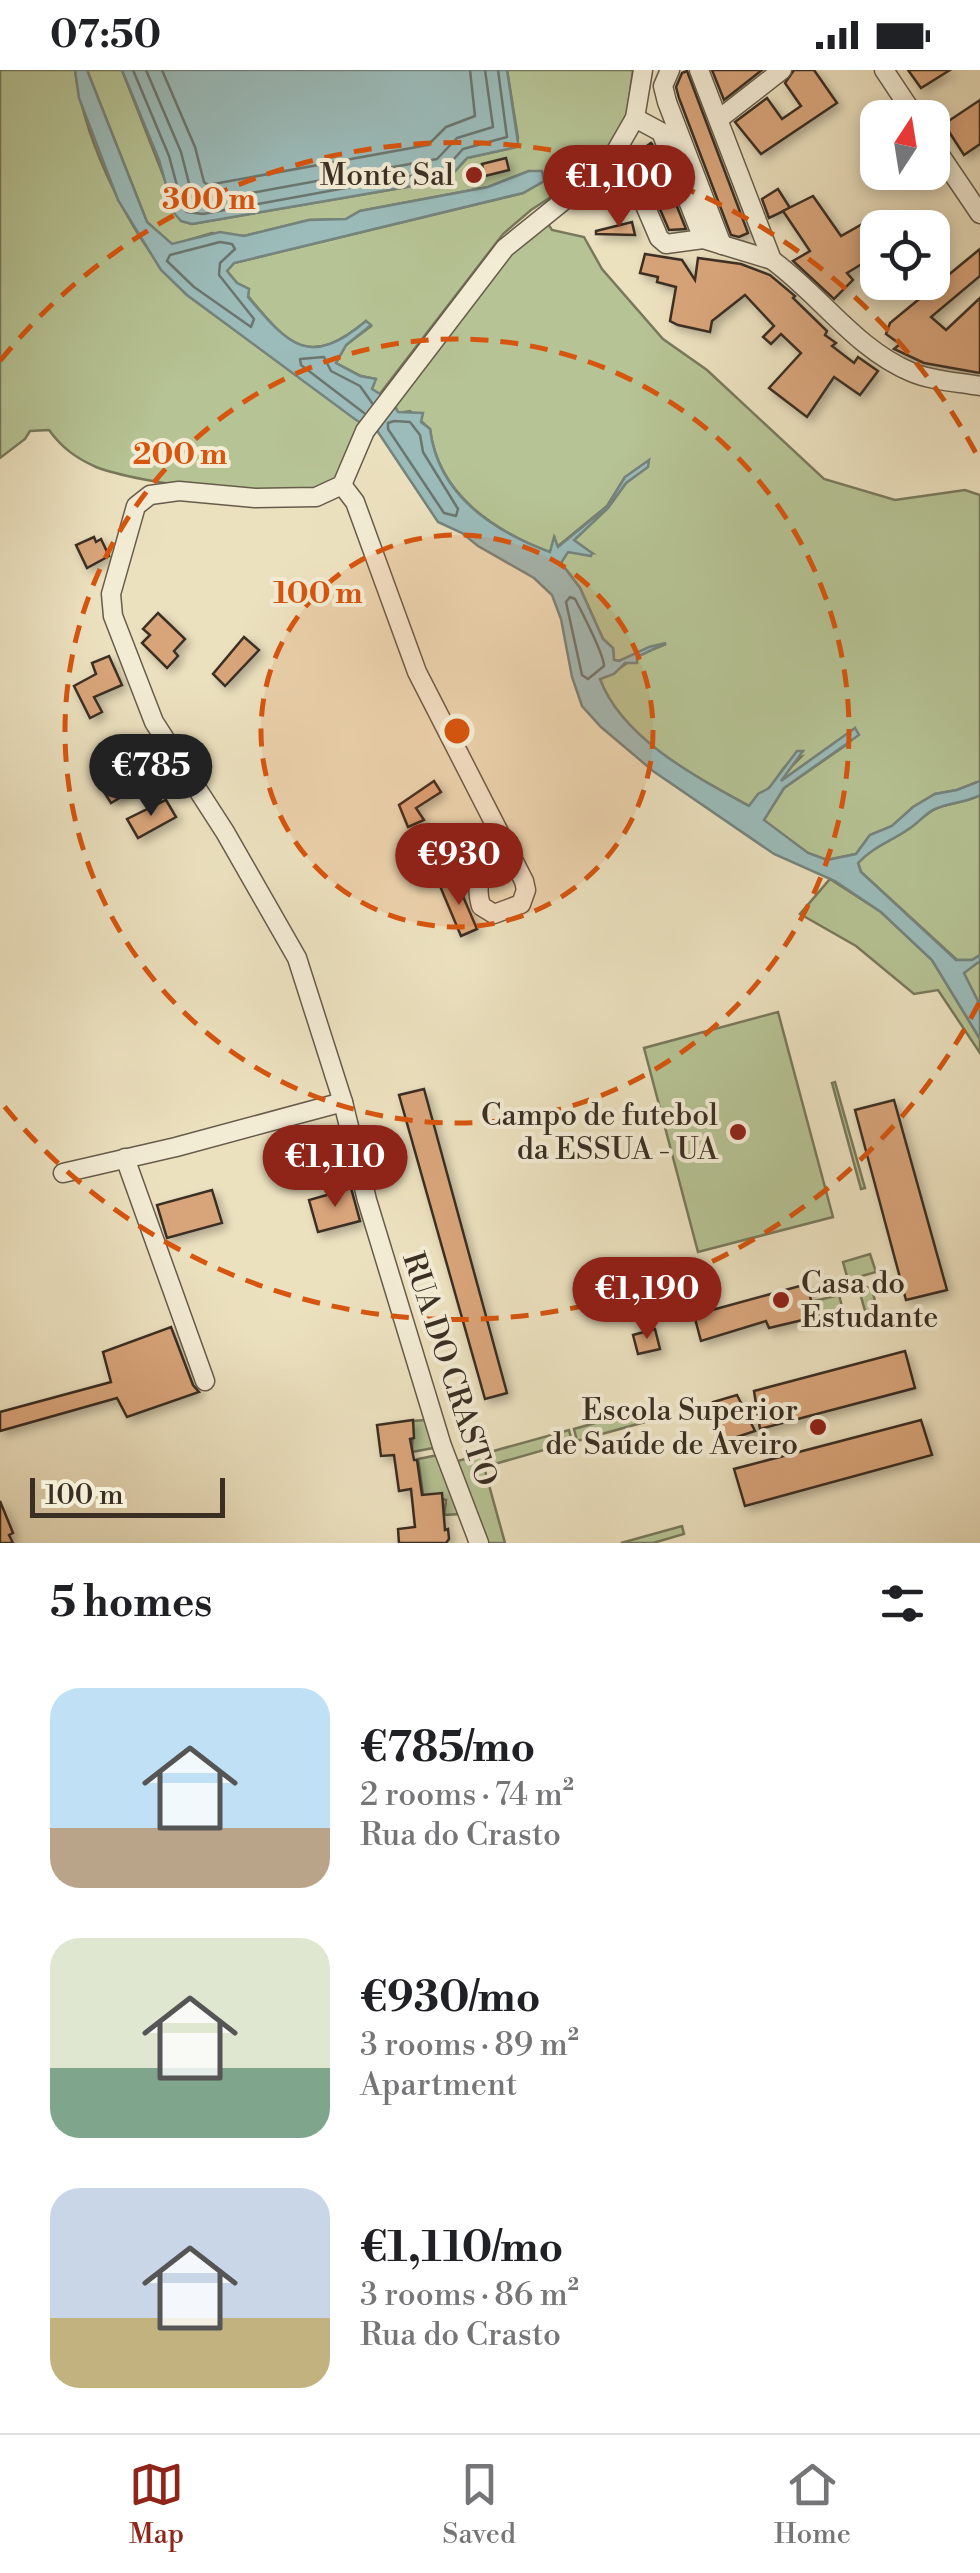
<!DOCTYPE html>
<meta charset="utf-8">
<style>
body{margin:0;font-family:"Libre Bodoni",serif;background:#f6f6f6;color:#202124;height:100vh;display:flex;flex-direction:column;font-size:38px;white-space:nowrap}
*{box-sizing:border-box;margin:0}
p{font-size:32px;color:#757577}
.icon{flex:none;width:55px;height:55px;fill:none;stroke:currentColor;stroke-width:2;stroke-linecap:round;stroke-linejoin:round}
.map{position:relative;height:1473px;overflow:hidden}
.panel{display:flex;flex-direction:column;background:#fff;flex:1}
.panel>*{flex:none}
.needle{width:65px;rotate:12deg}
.controls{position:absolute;left:860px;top:30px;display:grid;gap:20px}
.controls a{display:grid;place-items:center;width:90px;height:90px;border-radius:20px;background:#fff;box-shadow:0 5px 15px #0003;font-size:50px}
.scale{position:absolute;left:30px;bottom:25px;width:195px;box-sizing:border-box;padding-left:10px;border:5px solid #3b2f24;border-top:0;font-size:28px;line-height:35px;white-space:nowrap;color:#3b2f24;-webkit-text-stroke:8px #f3ecd5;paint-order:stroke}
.price{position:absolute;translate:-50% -85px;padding:0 22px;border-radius:35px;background:#8f2418;color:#fff;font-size:32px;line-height:65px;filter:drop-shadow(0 2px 5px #0008)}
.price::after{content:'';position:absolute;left:50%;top:60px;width:30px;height:22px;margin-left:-15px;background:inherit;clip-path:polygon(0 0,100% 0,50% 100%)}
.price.active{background:#222;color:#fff}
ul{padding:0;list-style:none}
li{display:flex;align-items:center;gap:30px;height:250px;padding:0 50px}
li span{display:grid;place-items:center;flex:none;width:280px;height:200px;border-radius:30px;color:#555}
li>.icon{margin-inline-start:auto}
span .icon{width:120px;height:120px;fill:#fffc;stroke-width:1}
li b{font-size:42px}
h2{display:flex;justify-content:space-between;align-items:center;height:120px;padding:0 50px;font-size:42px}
.status{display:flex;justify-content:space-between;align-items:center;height:70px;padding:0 50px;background:#fff;direction:ltr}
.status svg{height:28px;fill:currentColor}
.tab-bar{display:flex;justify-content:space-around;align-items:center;height:140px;border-top:2px solid #e0e0e0;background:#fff;font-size:28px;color:#757577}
.tab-bar a{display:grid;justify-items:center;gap:5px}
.tab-bar .active{color:#8f2418}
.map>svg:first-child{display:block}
.green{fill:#b6c394;stroke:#78795c;stroke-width:2.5}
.water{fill:#9bbcba;stroke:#75847e;stroke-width:2.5}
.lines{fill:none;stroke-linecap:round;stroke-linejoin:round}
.shore{stroke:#6b766f;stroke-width:2.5}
.building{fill:#d8a47a;stroke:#3b2f24;stroke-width:2.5;filter:url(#shadow)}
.minor-casing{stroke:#675c4b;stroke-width:21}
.minor{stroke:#f3ecd5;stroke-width:18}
.ring{fill:none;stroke:#d7550e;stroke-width:5;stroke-dasharray:18 12}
.poi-dot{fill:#8f2418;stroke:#f3ecd5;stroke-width:4}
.labels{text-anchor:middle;stroke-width:8;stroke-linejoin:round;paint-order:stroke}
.poi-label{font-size:30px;fill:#3b2f24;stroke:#f3ecd5;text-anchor:end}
.street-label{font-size:30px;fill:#3b2f24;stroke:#f3ecd5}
.centre{fill:#d7550e;stroke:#f3ecd5;stroke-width:5}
.ring-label{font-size:30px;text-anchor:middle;font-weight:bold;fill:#d7550e;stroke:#f3ecd5;stroke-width:8;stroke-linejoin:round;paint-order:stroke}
</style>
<div class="status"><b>07:50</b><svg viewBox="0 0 49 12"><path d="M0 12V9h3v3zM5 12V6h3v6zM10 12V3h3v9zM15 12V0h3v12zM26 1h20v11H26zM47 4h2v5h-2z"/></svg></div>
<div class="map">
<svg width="980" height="1473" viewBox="0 0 980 1473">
<defs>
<filter id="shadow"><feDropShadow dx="4.5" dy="4.5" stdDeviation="5" flood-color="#0004"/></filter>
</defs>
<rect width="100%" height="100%" fill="#ece1bf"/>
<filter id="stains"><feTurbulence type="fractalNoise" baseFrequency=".002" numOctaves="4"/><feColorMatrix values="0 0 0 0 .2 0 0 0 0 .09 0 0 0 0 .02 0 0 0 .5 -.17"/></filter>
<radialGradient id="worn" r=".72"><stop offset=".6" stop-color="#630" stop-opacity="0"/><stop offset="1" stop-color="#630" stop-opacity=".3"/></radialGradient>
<g class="green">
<path d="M0 0H75C85 74 133 174 187 225L363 354C355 372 347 403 331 415 299 439 134 412 96 397 76 388 62 378 49 360L30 361 25 369 0 388Z"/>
<path d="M87 0H122L181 151 192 154 447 110 467 88 516 77 518 68 507 0H633L627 45 615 72 594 99 531 140 503 164 379 325 372 319 375 309 361 306 336 293 346 275 371 256 366 251C309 299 288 275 248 226L249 219 237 213 227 201 234 193 523 123 544 111 529 101 488 117 360 141 346 149 309 150 244 166 212 163 172 175 147 152Z"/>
<path d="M544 148 552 160 584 167 602 199 663 269 707 300 824 409 895 430 965 420 980 425V711L957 720 935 724 913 737 892 756 870 765 856 784 827 790 808 783 763 751 784 718 849 673 854 659 781 711 779 709 801 687C782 692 781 706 769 718 762 725 755 728 749 736 695 706 622 670 600 609 617 603 627 591 643 583 651 579 659 578 666 574L619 591 614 590 613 578 603 569 580 518 561 493 567 482 592 483 573 471 608 438 626 413 644 398 625 407 607 436 557 477 555 469 550 483C494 460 438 425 430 359L410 341 398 343 393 332 505 182Z"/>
<path d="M980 725V885L972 890H957L861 802 858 793C873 776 892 771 910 758 919 752 926 743 935 739 951 732 965 733 980 725Z"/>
<polygon points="830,809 881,842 932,890 980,969 980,983 938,920 914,924 856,876 800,844"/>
<polygon points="980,891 980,935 963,903"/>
<polygon points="778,942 833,1147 698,1182 644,978"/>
<polygon points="835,1012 865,1118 861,1119 832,1013"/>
<polygon points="870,1184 876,1202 848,1210 843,1192"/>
<polygon points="865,1216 872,1220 879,1245 874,1252 867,1248 860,1223"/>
<polygon points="839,1225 843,1240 820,1246 815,1231"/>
<polygon points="649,1338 652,1350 577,1371 574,1359"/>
<polygon points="425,1350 435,1375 433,1378 412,1382 413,1351"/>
<polygon points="569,1360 572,1372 484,1397 505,1473 486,1473 454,1392"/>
<polygon points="438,1385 461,1444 444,1445 446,1430 423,1425 418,1389"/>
<polygon points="682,1456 684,1464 653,1473 621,1473"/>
</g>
<g class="water">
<path d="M75 0H87L147 152 172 174 220 162 244 166 309 150 346 149 360 141 488 117 529 101H542L544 111 523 123 234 193 227 201 237 213 249 219 248 227C289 275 309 299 366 251L371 255 346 275 336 293 360 306 376 309 372 319 393 332 398 342 423 343 421 352 430 359C438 425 493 461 550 482L554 467 558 477 607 437 625 407 649 390 648 397 626 413 608 438 574 470 592 483 591 486 568 482 561 493 580 518 603 569 613 578 614 590 619 591 649 577 666 573 637 587V593H625L614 604 600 609C622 668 696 707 749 736L758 724 769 718 797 681H803L781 711 855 658 859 665 784 718 764 750 808 783 827 790 856 784 870 765 892 756 913 737 935 724 957 720 980 711V725C965 733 951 732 935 739 926 743 919 752 910 758 892 771 874 776 858 793L861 802 956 890H972L980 885V891L964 903 980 935V969L932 890 881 842 835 811 774 784 653 701 601 657 582 636 572 607 561 549 552 525 534 508 478 476 462 463 438 452 378 362 356 350 187 225 161 200 118 130 79 28Z"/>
<polygon points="122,0 507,0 518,73 517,77 467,88 447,110 192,154 181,151 174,143 159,90"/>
</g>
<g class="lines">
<g class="shore">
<polyline points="133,0 169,86 183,138 187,142 203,144 444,100 463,79 507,67 498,0"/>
<polyline points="146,0 181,82 193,129 202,132 437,89 457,68 493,57 485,0"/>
<polyline points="162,0 195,77 204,112 208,115 428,75 446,57 475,46 470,0"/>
<polygon points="220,172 232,174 235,179 220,193 219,205 254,249 251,257 194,217 167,191 170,185"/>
<polyline points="364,343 301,295 300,289 324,287 331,301 360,316 372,333"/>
<polygon points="394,351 410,352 420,365 423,382 458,439 456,446 444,443 388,359 388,353"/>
<path d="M570 527 575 529C582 542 604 585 604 596L588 609 582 605 566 532Z"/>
</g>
</g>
<g class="building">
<polygon points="712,0 762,0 724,30"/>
<polygon points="794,0 814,0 837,33 761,84 735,52 767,28 782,49 801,36 785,13"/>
<polygon points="908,0 950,0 921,18"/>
<polygon points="687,1 748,163 739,167 731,165 679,28 676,17 682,3"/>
<polygon points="980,30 980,74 964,85 944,54"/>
<polygon points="651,73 652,74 686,159 669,160 636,84"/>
<polygon points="506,88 509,100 485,106 484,103 475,114 467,108 471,99 483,99 482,94"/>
<polygon points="778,119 790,138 769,148 762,129"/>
<polygon points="813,126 841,166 866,152 878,169 878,184 847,203 853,210 834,229 793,191 810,181 783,141"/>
<polygon points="632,152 635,165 596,164 596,161"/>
<polygon points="980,179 980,206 931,247 946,260 980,228 980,303 924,293 894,279 900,274 886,264 890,253"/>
<polygon points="645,184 682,190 695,210 698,188 741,194 770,205 795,226 793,228 827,261 825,265 836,273 832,276 854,293 858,287 878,301 860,325 834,307 807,347 769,318 801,283 781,264 771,274 763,267 774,256 745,225 712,251 710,262 678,255 670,251 676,217 657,212 658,207 640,203"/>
<polygon points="94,467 96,472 101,469 109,486 87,498 76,475"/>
<polygon points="158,543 185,569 174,581 178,586 167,598 142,573 150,565 143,559"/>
<polygon points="244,567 259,580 225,616 213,604"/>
<polygon points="109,586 122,615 94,627 102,642 90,648 74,616 96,604 92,593"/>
<polygon points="136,673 156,706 111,733 99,714 123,700 115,686"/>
<polygon points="434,711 441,722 416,738 424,750 408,757 399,735"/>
<polygon points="166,730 176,747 138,768 127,749"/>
<polygon points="456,810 477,859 461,866 440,816"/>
<polygon points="424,1019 507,1323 485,1329 399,1025"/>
<polygon points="894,1030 947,1220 906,1230 855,1040"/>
<polygon points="351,1118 360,1151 318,1162 309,1130"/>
<polygon points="212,1120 222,1153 167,1168 157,1135"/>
<polygon points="807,1214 815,1247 769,1258 766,1251 701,1271 694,1245"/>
<polygon points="171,1257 193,1315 199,1322 127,1347 117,1328 0,1361 0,1342 111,1312 103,1282"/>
<polygon points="655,1259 660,1279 638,1284 633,1265"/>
<polygon points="905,1281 915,1318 760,1359 754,1321"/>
<polygon points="737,1325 755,1361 725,1371 713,1332"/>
<polygon points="413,1350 414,1368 410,1369 414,1390 417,1390 422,1425 442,1423 445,1460 448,1459 449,1469 446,1473 399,1473 398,1459 415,1457 411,1419 399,1421 394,1385 381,1386 377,1355"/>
<polygon points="921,1350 932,1385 745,1436 734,1399"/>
<polygon points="0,1431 13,1463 9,1465 13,1473 0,1473"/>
</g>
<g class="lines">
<g class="minor-casing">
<g id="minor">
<polyline points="670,0 663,16 667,32 722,175"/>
<path d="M699 0 772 190C820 225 856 279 911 302 932 311 958 312 980 316"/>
<polyline points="884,0 916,48"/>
<polyline points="635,48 661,62 703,169"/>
<polyline points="719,49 782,0"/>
<polyline points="932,73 980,144"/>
<polyline points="620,77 659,168 666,174 703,169 772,190"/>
<path d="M342 415 355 432 417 602 524 811 526 820 521 834 494 844 481 836C474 811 481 803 503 792L507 779"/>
<polyline points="125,1088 205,1311"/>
<polyline points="63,1103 176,1077 343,1032"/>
<polyline points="479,1473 442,1376 367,1130 343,1032 297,888 225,762 154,652 113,546 111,524 136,436 150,425 179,421 255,428 316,427 342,415 365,361 505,178 608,95 635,48 643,0"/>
</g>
</g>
<use href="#minor" class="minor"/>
</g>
<circle cx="457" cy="661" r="196" fill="#d7550e" fill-opacity=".12"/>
<g class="ring">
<circle cx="457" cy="661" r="196"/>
<circle cx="457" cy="661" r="392"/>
<path d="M979 933A588 588 0 0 1 0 1031M0 291A588 588 0 0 1 979 389"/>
</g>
<g class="poi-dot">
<circle cx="474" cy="105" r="10"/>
<circle cx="738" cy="1062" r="10"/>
<circle cx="781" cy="1230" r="10"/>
<circle cx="818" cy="1357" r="10"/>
</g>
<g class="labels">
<g class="poi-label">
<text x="454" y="115">Monte Sal</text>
<text x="718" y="1055">Campo de futebol<tspan x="718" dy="34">da ESSUA - UA</tspan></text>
<text x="801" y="1223" text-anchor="start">Casa do<tspan x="801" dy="34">Estudante</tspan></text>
<text x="798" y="1350">Escola Superior<tspan x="798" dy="34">de Saúde de Aveiro</tspan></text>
</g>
<g class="street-label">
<text transform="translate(450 1299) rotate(72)" y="10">RUA DO CRASTO</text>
</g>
</g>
<circle cx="457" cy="661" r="15" class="centre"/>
<g class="ring-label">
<text x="209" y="139">300 m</text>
<text x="180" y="394">200 m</text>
<text x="318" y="533">100 m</text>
</g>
<rect width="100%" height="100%" filter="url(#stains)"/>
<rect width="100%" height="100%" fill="url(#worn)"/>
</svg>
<div class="controls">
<a><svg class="needle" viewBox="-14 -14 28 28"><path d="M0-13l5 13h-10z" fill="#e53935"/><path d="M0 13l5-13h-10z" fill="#757577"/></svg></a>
<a><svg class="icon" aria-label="locate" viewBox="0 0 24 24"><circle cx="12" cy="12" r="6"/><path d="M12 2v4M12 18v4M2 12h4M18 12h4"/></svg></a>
</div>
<div class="scale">100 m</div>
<b class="price" style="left:619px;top:160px">€1,100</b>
<b class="price active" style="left:151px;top:749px">€785</b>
<b class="price" style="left:459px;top:838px">€930</b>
<b class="price" style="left:335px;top:1140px">€1,110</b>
<b class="price" style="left:647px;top:1272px">€1,190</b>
</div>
<section class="panel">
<h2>5 homes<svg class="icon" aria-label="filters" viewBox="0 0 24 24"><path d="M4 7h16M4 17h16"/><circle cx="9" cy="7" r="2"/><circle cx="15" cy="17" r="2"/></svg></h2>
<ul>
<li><span style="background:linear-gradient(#bfe0f5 70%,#b9a48a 0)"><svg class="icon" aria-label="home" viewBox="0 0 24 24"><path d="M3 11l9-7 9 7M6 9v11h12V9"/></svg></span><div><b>€785/mo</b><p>2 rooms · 74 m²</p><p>Rua do Crasto</p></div></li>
<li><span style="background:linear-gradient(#dfe7d0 65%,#7fa58c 0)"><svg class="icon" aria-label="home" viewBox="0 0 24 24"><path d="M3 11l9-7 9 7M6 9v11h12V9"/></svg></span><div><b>€930/mo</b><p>3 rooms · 89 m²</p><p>Apartment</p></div></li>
<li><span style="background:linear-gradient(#c9d6e8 65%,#c2b280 0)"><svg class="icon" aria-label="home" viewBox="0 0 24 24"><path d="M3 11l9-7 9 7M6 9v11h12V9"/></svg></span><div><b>€1,110/mo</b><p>3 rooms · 86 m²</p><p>Rua do Crasto</p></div></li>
</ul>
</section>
<nav class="tab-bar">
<a class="active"><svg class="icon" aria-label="map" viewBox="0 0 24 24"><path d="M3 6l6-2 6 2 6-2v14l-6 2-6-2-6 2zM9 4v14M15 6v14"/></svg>Map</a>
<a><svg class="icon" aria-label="saved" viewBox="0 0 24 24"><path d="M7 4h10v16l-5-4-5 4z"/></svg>Saved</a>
<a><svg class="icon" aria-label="home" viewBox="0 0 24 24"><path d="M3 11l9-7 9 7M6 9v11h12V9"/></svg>Home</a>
</nav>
